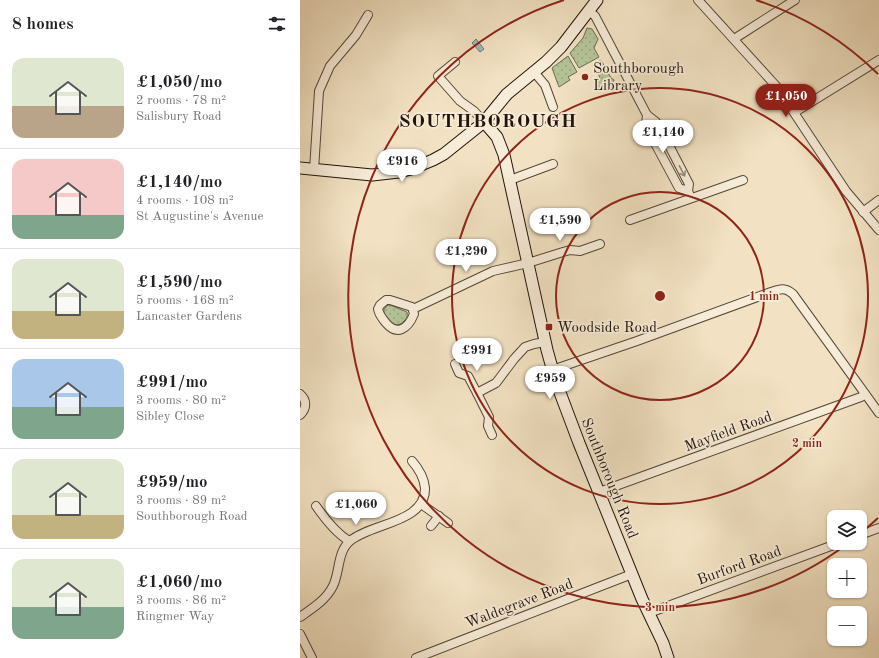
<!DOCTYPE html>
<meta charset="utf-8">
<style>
body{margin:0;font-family:"Old Standard TT",serif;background:#f2f2f2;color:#202124;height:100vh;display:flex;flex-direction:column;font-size:15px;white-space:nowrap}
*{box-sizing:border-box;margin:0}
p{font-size:13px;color:#757577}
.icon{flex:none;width:22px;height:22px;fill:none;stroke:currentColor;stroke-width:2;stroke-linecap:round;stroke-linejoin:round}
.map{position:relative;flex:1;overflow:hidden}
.details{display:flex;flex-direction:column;background:#fff;width:300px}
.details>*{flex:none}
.fabs{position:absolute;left:527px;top:510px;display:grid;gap:8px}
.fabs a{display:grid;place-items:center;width:40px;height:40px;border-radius:8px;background:#fff;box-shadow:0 1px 3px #0004;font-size:20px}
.price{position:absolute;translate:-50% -34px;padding:0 9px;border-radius:14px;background:#fff;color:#222;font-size:13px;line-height:26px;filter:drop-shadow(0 1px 2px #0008)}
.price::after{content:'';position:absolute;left:50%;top:24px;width:12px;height:9px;margin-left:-6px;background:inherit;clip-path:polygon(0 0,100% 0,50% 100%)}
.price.selected{background:#8f2418;color:#fff}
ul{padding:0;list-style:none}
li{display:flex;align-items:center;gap:12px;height:100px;padding:0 12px}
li+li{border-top:1px solid #e0e0e0}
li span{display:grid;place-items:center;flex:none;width:112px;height:80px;border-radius:12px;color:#555}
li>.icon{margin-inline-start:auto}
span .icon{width:48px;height:48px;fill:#fffc;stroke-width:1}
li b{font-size:17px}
h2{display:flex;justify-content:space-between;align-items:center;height:48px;padding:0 12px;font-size:17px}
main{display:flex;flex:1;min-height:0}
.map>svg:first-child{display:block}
.grass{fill:url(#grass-dots);stroke:#6a6c52}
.water{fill:#a1babf;stroke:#6e7777}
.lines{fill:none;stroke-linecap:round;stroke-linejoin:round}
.street-casing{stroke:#554739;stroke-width:10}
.secondary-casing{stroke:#21130b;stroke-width:13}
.street{stroke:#f7ecd8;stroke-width:8}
.secondary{stroke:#f7ecd8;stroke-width:11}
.oneway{stroke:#978a7c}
.ring{fill:none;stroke:#8f2418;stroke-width:2}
.poi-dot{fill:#8f2418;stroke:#f7ecd8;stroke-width:1.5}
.labels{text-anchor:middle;stroke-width:3.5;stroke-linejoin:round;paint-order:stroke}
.poi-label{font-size:15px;fill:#21130b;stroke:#f7ecd8;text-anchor:start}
.street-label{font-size:15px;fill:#21130b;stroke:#f7ecd8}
.district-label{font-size:19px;font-weight:bold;letter-spacing:1px;fill:#21130b;stroke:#f7ecd8}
.centre{fill:#8f2418;stroke:#f7ecd8;stroke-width:2}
.ring-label{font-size:12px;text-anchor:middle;font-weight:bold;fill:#8f2418;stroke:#f7ecd8;stroke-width:3.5;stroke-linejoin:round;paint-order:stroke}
</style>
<main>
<section class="details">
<h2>8 homes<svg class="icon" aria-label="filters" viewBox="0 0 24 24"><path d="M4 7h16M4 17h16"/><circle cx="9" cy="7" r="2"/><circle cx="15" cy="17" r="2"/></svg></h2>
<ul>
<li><span style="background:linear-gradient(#dfe7d0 60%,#b9a48a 0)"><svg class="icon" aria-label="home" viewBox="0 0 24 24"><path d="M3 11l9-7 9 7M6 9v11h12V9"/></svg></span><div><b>£1,050/mo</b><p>2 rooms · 78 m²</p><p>Salisbury Road</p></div></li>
<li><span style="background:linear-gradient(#f6c9c9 70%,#7fa58c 0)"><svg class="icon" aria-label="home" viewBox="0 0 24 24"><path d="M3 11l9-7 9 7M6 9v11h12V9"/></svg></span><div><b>£1,140/mo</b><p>4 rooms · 108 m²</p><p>St Augustine's Avenue</p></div></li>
<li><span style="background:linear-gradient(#dfe7d0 65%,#c2b280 0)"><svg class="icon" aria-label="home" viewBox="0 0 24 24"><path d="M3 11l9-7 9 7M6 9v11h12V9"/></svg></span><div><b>£1,590/mo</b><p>5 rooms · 168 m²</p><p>Lancaster Gardens</p></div></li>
<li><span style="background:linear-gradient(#a9c7e8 60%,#7fa58c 0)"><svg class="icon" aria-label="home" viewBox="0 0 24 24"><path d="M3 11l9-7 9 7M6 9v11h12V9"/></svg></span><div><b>£991/mo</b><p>3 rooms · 80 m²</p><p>Sibley Close</p></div></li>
<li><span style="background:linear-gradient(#dfe7d0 70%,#c2b280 0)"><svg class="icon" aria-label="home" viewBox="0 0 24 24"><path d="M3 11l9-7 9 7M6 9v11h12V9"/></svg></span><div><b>£959/mo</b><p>3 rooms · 89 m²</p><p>Southborough Road</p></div></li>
<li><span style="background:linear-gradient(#dfe7d0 60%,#7fa58c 0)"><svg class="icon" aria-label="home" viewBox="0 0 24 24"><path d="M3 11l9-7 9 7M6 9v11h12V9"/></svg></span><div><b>£1,060/mo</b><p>3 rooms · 86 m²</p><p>Ringmer Way</p></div></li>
</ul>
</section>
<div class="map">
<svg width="579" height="658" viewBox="0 0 579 658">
<defs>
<pattern id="grass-dots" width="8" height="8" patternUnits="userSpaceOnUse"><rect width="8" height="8" fill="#b4c498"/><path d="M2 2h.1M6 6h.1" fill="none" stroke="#9aa882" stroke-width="1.8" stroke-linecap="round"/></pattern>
</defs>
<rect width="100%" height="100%" fill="#f2e2c3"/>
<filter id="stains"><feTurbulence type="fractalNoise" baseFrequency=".005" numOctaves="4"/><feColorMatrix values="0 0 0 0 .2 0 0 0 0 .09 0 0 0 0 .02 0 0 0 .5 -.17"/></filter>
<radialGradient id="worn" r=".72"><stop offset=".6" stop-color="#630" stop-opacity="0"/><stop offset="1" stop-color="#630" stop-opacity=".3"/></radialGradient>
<g class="grass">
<polygon points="287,28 292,29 298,39 294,48 299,57 279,68 270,53 283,38"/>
<polygon points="268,56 277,72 268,77 270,80 259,87 252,68"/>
<polygon points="301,60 311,78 314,80 313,82 300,89 295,80 300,77 293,65"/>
<path d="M88 305H90L107 312C108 316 107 318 104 321 96 331 83 318 84 309Z"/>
</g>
<polygon class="water" points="176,39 184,49 180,52 172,43"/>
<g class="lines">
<g class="street-casing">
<g id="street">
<polyline points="398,0 477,87 546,191 579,230"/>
<polyline points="289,11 295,16 347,115 356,122 360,128 389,184 388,191 391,198"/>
<polyline points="434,39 495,0"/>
<polyline points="155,62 138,76 160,101 174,111 184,122"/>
<polyline points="234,72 245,85 253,107"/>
<polyline points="495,112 579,60"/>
<polyline points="347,115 346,125 349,132 379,188 388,191"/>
<polyline points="14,170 19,91 30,66 56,35 68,15"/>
<polyline points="210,180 253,164"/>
<polyline points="563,212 579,200"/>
<polyline points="330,220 443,180"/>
<path d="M86 300H90L112 307 114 314C108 329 97 336 86 323 82 318 79 315 78 309L80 305Z"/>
<polyline points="113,309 193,271 228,263 263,252 270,250 280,251 300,244"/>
<polyline points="155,364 159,373 168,376 177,393"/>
<path d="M252 370 337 341 471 292C480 289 485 287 493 294L579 413"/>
<path d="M0 394C7 400 7 408 0 415"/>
<polyline points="192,435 188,426 189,417 177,393 196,383 214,359 225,347 234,344 245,342"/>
<polyline points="299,492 561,397 565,394"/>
<polyline points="121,504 148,523"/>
<path d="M16 506C25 519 36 533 49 541"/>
<polyline points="131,526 139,516"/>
<polyline points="560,535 579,528"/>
<polyline points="349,613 539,543"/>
<path d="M0 617C13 608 26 600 33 586 40 572 37 552 50 541 71 523 126 523 125 488 124 477 119 469 112 461"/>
<polyline points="0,634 12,658"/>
<polyline points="116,658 332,574"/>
</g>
</g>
<g class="secondary-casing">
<g id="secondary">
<polyline points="184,122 197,137 204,155 247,350 256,382 279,443 342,599 363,643 368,658"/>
<polyline points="0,168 72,175 99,172 111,169 133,160 144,154 184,122 207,94 246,62 261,47 297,0"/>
</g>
</g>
<use href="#street" class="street"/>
<use href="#secondary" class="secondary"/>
</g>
<defs><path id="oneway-shaft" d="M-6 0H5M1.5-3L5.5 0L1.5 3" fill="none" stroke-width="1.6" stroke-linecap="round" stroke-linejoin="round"/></defs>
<use class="oneway" href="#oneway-shaft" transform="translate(382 171) rotate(63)"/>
<g class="ring">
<circle cx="360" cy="296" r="104"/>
<circle cx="360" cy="296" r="208"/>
<path d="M578 518A311 311 0 0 1 562 532M547 544A311 311 0 1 1 264 0M456 0A311 311 0 0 1 578 74"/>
</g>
<g class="poi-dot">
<circle cx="285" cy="77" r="4"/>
<rect x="245" y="323" width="8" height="8" rx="2"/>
</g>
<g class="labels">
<g class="poi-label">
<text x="293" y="73">Southborough<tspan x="293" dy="17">Library</tspan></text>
<text x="257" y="332">Woodside Road</text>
</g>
<g class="street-label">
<text transform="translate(428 431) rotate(-20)" y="5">Mayfield Road</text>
<text transform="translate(310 478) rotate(68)" y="5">Southborough Road</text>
<text transform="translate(439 565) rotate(-20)" y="5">Burford Road</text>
<text transform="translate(219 603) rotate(-21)" y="5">Waldegrave Road</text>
</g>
<g class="district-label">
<text x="188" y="127">SOUTHBOROUGH</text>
</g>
</g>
<circle cx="360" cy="296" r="6" class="centre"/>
<g class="ring-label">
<text x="464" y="300">1 min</text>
<text x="507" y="447">2 min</text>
<text x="360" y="611">3 min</text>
</g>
<rect width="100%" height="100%" filter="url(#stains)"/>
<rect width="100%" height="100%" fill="url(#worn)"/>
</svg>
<div class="fabs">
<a><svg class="icon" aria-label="layers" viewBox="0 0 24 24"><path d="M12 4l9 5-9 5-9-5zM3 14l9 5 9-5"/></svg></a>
<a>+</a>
<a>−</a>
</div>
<b class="price selected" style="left:486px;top:118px">£1,050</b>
<b class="price" style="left:363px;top:154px">£1,140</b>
<b class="price" style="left:102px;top:183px">£916</b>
<b class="price" style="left:260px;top:242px">£1,590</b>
<b class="price" style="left:166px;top:273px">£1,290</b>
<b class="price" style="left:177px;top:372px">£991</b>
<b class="price" style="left:250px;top:400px">£959</b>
<b class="price" style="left:56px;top:526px">£1,060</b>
</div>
</main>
